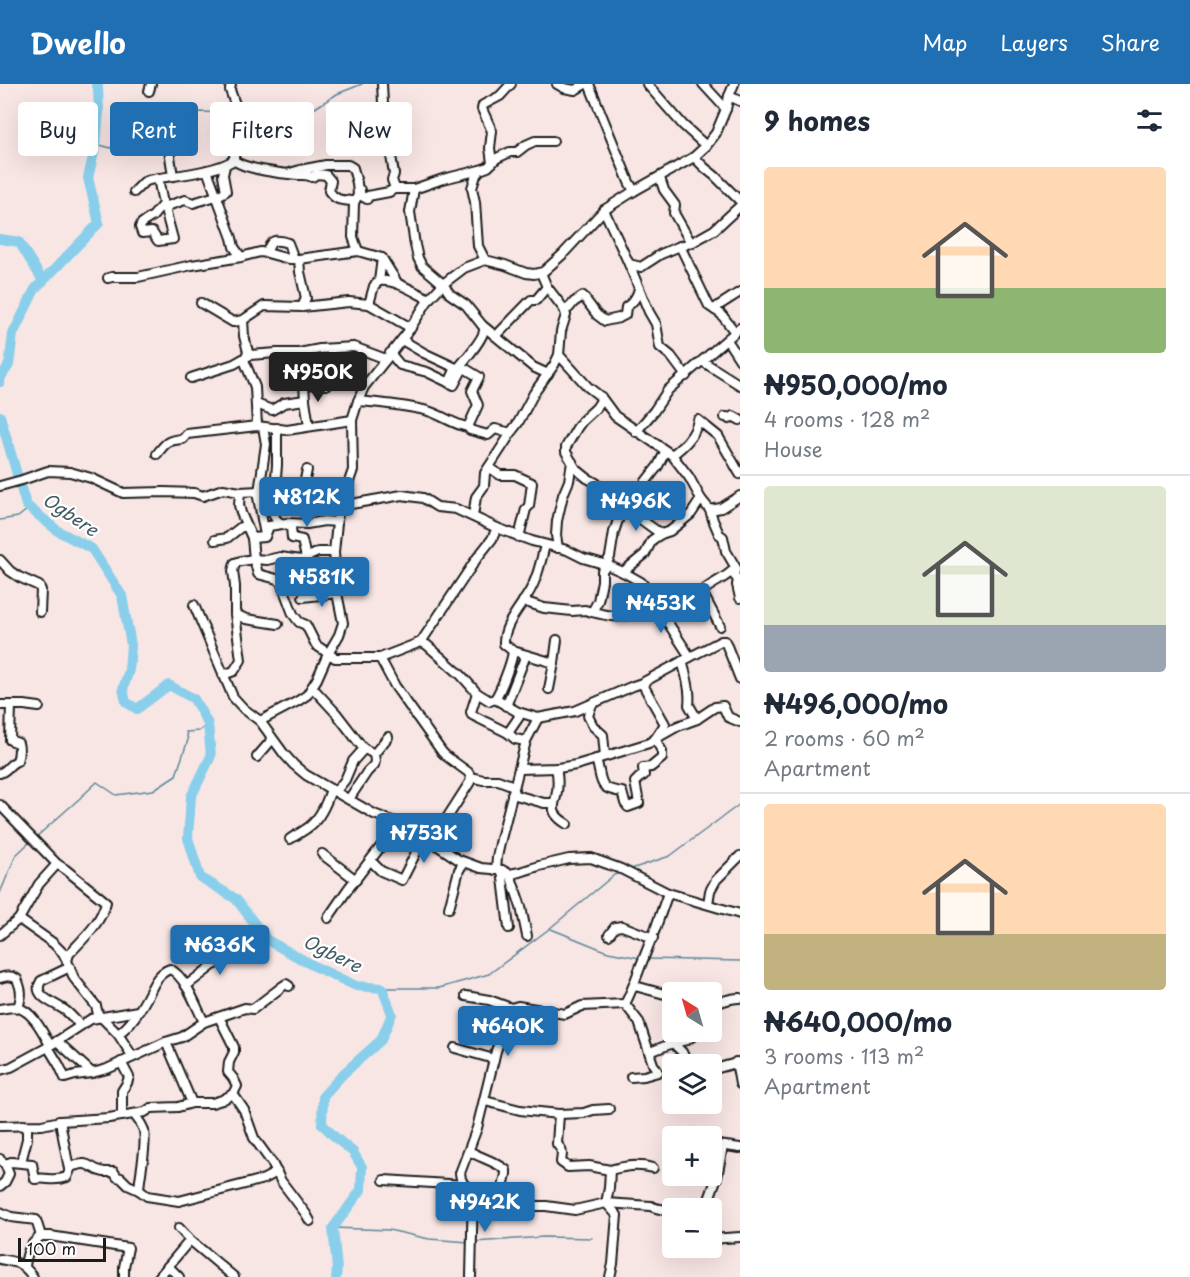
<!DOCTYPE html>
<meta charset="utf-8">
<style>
body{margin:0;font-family:"Playpen Sans",sans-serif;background:#f2f2f3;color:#1f2937;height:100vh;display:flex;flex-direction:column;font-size:22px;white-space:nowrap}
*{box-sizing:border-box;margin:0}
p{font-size:20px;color:#747a83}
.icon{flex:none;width:33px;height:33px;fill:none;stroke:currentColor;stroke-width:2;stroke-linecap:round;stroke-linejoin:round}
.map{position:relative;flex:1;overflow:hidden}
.panel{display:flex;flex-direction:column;background:#fff;width:450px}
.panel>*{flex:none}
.banner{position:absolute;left:18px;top:18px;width:570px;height:54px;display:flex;gap:12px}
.needle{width:39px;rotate:323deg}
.controls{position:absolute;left:662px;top:898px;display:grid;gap:12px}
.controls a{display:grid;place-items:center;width:60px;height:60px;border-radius:6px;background:#fff;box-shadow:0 6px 24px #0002;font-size:30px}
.scale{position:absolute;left:18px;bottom:15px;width:88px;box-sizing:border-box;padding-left:6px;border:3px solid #1c1c1c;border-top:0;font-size:16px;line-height:21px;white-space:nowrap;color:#1c1c1c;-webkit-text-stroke:4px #fff;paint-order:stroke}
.price{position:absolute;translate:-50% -51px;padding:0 14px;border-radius:6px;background:#1f6fb2;color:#fff;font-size:20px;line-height:39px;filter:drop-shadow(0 2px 3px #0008)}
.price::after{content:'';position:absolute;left:50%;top:36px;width:18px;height:14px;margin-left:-9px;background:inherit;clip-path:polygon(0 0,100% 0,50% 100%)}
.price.current{background:#222;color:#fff}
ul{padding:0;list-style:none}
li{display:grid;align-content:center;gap:12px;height:318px;padding:0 24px}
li+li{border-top:2px solid #e0e1e3}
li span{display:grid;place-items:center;height:186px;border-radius:6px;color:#555}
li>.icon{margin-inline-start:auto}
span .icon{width:108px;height:108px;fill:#fffc;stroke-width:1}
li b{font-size:26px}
h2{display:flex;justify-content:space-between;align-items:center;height:72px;padding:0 24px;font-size:26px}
.pill{padding:0 21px;border-radius:6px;background:#fff;box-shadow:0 6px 24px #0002;font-size:21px;line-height:54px}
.pill.current{background:#1f6fb2;color:#fff}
header{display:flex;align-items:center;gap:36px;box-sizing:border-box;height:84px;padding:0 30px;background:#1f6fb2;color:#fff}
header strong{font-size:28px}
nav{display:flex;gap:33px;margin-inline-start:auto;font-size:21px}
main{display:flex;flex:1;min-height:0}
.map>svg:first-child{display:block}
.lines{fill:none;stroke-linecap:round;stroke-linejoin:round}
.stream{stroke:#5d8798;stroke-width:1.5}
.river{stroke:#89cfeb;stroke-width:10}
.minor-casing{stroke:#1c1c1c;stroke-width:12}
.minor{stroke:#fff;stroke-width:8}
.labels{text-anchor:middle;stroke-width:4.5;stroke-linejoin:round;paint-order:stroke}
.water-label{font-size:18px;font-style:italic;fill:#425b64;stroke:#fff}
</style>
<header>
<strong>Dwello</strong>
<nav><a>Map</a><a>Layers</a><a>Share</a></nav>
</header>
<main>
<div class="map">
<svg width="740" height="1193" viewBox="0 0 740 1193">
<rect width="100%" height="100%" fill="#f8e6e4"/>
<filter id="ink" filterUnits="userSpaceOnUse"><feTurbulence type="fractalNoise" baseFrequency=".0167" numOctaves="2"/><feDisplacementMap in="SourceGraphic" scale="12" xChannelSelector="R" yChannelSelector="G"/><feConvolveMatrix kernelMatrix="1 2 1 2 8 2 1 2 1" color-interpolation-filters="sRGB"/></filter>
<g filter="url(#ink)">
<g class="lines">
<g class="stream">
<polyline points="240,29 274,26 312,26 337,10 362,0"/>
<polyline points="96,60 111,64 140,52 172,34 198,28 233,29"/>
<polyline points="0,436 18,433 27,426 26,421"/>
<polyline points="35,754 79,715 97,698 116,711 153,706 176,691 188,656 186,648 199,647 208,640"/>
<polyline points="631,785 670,772 740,720"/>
<polyline points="0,809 16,771 31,757"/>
<polyline points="551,845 608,868 640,874"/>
<polyline points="648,875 740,877"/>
<polyline points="382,904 439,904 489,890 549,845 614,791 621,789"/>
<polyline points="333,1144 389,1146 429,1155 469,1158"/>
<polyline points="474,1158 544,1153 592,1154"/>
</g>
<g class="river">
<polyline points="0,155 19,158 43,197 35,205 13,250 9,281 1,293 0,298"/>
<polyline points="43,197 99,139 88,94 96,60 99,29 98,3 96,0"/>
<polyline points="0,332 26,421 58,447 92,465 122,512 131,561 129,586 123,605 126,618 137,625 169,601 194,615 208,640 211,672 191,713 188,754 200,793 236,815 267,856 314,882 356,902 382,904 392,930 381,956 343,990 323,1012 322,1040 337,1055 353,1068 362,1083 361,1106 333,1144 337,1185 336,1193"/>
</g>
<g class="minor-casing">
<g id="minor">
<polyline points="231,0 230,6 236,23 234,76"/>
<polyline points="382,0 383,19 381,26 382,39 389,60 394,90 392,96 395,104 394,105 414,105 443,95 480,86"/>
<polyline points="557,0 564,4 575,6 585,0"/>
<polyline points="589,0 629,98 634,107"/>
<polyline points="647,0 683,41 706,62"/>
<polyline points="703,0 726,25"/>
<polyline points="734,0 729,12 726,25 716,49 706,62 694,73 634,107 604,126 562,171 543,188 534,190 526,189 505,181 485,176 464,184 443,200 429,215 407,249 364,303 358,317 352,336 353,386 338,429 334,468 337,509 343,539 339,551 328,570 317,595 307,611 298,617 260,637 284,670 294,681 306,691 374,730 411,744 459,776 481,784 502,786 510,790 520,788 539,782 569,775 591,774 621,785 668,809 740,830"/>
<polyline points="149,7 151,0"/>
<polyline points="729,12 740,17"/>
<polyline points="169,66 173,92"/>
<polyline points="694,73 705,84 715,92 740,117"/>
<path d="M234 76C243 85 284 90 298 91 304 91 307 90 312 93L317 90 326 91 331 97 329 107C336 117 341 116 353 117L354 119"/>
<polyline points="492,79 490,64 492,47 482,25 483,21 500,12 511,0"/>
<polyline points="207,86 232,154 234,163 241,173"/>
<polyline points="290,89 300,86 326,81 348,81 353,84 357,99 358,111 354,119 353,153 358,167"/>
<polyline points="158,94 163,120 153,132 142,139 140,143 142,149 152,148 158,157 173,155 166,129 167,122 185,116 193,119 216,112"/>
<polyline points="660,94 664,106 675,121 674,129 691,159"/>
<polyline points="414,105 410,128 415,161 418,174 422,182 443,200 450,210 466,221 482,241 533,283 548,290"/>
<polyline points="360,106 360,111 367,115 368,112 389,108 394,105"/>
<path d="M134 108 144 98 149 96C174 91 213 89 234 76"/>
<polyline points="216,113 226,107 223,91 225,82"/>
<polyline points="604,126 629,180 649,228 656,240 660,263 671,272 686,292"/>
<polyline points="680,162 709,222 721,230 735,248"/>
<path d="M267 169C270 155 275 155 288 159L294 175"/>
<polyline points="299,175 300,188 306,214 302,223"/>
<polyline points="485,176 478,162 475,118 472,104 476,91 480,86 488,83 497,74 510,68 517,68 526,61 535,57 553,57"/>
<polyline points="629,180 641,183 661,170 680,162 691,159 714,146 740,122"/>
<polyline points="108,194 112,193 138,193 192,181 241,173 260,168 267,169 289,175 299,175 358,167 382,174 398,200"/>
<path d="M379 197C396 195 414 208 429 215"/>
<polyline points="201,219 233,238 243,236 264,222 302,223 349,218 369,220 411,244"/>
<polyline points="369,220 374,202 379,197 382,174"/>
<path d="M564 225 569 224 574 218 583 212 597 231 605 237 619 234 625 231 626 223C633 219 637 213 639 205"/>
<polyline points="715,226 718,222 740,208"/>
<polyline points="243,236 244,252 248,268 244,276 255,303 257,342"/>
<polyline points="496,252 531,216 536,216 547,203"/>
<polyline points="402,256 424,269 456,284"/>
<polyline points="727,256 740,276"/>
<polyline points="302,269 305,316 309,342"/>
<polyline points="390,269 400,281 427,288 454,301 462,286 466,285 479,293 472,307 478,321 468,343"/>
<polyline points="559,271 588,303 601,313 615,332 672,371 689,393 701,415 710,426 713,436 719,450 723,453 726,467 736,484 734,491 738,496 737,501 740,514"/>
<polyline points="702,277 740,301"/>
<polyline points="191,294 234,280 250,271 277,269 299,269 320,265 354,263 386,275"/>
<path d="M449 299 456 284 459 283C464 277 485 253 484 245 484 243 483 242 482 241"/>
<polyline points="303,300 326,301 331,299 331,265"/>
<polyline points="601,313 600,318 596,324 582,337 577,344 566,363 566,368 576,385 587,394 596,399 608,413 625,424 658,382 665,368"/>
<path d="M358 317C381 319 405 321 428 327 442 331 454 341 468 343L470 346 488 351 495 345 511 349"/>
<polyline points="256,319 259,321 272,326 284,319 305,316"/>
<polyline points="725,333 727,333 729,335 733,332 740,336"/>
<polyline points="636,348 654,327 668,306 740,244"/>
<path d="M157 370C166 358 168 356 183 355L187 350 257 342 287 346 352 336"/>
<path d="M672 371C684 362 695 352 698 336L718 352 740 390"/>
<polyline points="489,383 500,391 515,391 532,399 529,422 526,425 519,453"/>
<polyline points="0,402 22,396 48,387 70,388 91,394 123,409 164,408 194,409 203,412 223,405 240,408 298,405 328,406 345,409"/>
<polyline points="303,405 307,386"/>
<polyline points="275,406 277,381 277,344"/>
<polyline points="240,408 239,421 241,429 252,454 254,475 258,490 277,495 281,498 293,530 299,538 306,541 316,561 335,574 380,574 421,558 477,474 492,455 497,444"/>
<polyline points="257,408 265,451"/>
<polyline points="259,408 266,360 263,343"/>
<polyline points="342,415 351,420 402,411 423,414 437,423 456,425 497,444 532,457 567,466 583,474 607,481 623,488 641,498 645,503 690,573"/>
<path d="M273 425C273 437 281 440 291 443L292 454 302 456 306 474"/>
<polyline points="710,426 721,424 740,412"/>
<polyline points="473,432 476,413 484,402 485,389 511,349 511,348 518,339 534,309 554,281 559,271 561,247 566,231 564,225 547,203 541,189"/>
<polyline points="252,454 265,453 269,442 288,439 307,440 324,437 337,438"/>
<polyline points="215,456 227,454 241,443 247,443"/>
<path d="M545 461C541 477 537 496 528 510 519 525 503 542 504 560L513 567 554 579 549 605"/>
<polyline points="558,464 556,451 557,437 563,411 569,397 572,378"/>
<polyline points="0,476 10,487 19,493 39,502 41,506 40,528"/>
<polyline points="623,488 645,470 652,456 661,450 670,447 691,430 701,415"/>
<polyline points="283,504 300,499 335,495"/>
<polyline points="303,513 337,509"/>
<polyline points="523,517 544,524 572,527 585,526 592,528 598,517 602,497 602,487 610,473 614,448 620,430 625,424 661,450"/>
<polyline points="194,521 233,613 244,625 260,637"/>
<path d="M592 528C622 535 626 535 651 518L652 514"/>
<polyline points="235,530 246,535 278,540"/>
<path d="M720 542 702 508C712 498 726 495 735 484"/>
<polyline points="421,558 427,561 461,591 477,609 490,617 495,615 518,628 538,634 575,627 633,602 642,599 690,573 721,557 725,557 740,595"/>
<polyline points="380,574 395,602 442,668 446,672 468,688 471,693 483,696 498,696 514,702"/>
<path d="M682 577C686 591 691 607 689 621L697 635"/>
<polyline points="554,579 557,556"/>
<polyline points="223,591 234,587 241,576 235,530 235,502 233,487 235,479 241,477 254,475 267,476 280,473 301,476 318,468 334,468"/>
<polyline points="312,603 336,629 363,664 374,670"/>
<polyline points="477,609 471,628 472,631 508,649 515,655 526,657"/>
<path d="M495 615C501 606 512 578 513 567"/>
<polyline points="592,620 588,632 593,642 603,651 605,672"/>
<polyline points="0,621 24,621 39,623"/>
<polyline points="506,622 526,571"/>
<polyline points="508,649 519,633 518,628"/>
<polyline points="257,673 270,658 271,653"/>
<path d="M596 675C603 696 596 705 622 708L625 719 628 723 639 719 635 698 639 694 644 691 643 684 651 683 662 674V667L655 655 678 642 697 635 715 623 723 622 728 633 740 638"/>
<path d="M556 684C558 692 558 704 556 713 551 727 554 732 567 740"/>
<polyline points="519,685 558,684 576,681 610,671 649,659 655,655 665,640 642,599"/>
<path d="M0 689C7 687 10 679 17 677 19 671 20 666 18 659L10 656 11 621"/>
<polyline points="336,707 345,696 353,677 362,667 363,664"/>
<polyline points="512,710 544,719 553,719"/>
<polyline points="349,715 367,688 374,681 375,677 374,670 388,653"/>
<path d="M0 721 57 780 65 785 106 818C101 839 84 854 69 870L67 877"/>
<path d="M290 755C296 751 304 747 310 742 321 733 327 718 331 705"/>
<polyline points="431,757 436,751 470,698 471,693"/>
<polyline points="322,770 356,796"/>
<polyline points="371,777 381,787 402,796 424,753"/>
<polyline points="496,786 497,773 501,755 526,657 538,634"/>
<polyline points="502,786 509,844"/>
<polyline points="510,790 521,823 527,852"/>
<polyline points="708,820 710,807 716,796 740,772"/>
<polyline points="449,824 459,786 464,778"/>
<polyline points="328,834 348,805 389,752 395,738"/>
<polyline points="19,835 53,859 63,869 67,877 74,894 96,922 98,930 118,950 133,973"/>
<polyline points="0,851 19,835 39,800 57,780"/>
<polyline points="609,851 615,843 622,842 653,854"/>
<path d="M70 883 41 897C31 913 56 919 66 927 71 931 76 937 80 941"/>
<path d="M0 894C6 892 11 891 17 895 22 907 22 911 18 924"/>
<polyline points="186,902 212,882 220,878 234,862"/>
<polyline points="635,902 668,911 672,914"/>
<polyline points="466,912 489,916 511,924 518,922 565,930 582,922 625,920"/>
<path d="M625 920C632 907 636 894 641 881 651 857 660 833 668 809"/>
<polyline points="625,920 639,938 653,980 658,988 644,992 631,993"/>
<path d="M711 920C721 919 731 913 740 914"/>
<path d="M511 924 496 967 477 1044 460 1089 461 1095 464 1101 473 1105 496 1110 534 1122H546L575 1126 606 1119 651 1122C657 1126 665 1124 672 1129"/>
<path d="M0 925C6 924 14 922 19 924 34 929 43 949 50 961"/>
<path d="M118 950C130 942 139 928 146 915 153 903 156 890 170 885 186 893 196 922 204 938"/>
<polyline points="57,957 92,989"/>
<polyline points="166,958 192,1019"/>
<polyline points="673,959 687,956 699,948"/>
<polyline points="48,963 59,981 65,994 75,991 92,989 107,985 166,958 182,953 204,938 245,924 253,925 283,902 286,900 289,902"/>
<polyline points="455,964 494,975"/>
<polyline points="650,968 673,959 682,968 688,981"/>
<polyline points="121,978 129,993 127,999 122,1007 122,1032"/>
<polyline points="736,978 740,1000"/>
<polyline points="0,986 11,983 48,963 91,935 138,927"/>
<polyline points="711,986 740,978"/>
<polyline points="233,1010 244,1026 254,1054 272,1079 281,1097 306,1130 310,1137"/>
<polyline points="485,1017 520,1026 559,1030 584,1029 593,1026 609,1025"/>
<path d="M134 1030C137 1035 143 1041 144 1047 147 1063 140 1088 139 1106"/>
<polyline points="559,1030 557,1060 561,1065 562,1070 561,1078 568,1083 589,1082 610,1086 609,1104 606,1119 617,1131 613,1180 610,1193"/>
<polyline points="60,1037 69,1085"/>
<polyline points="0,1042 42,1041 60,1037 109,1034 145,1028 151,1024 178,1023 192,1019 212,1019 222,1016 233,1010 237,1002 233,994 228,988 229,978 234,968 234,963 219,933"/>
<polyline points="673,1053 675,1053"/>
<polyline points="711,1060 740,1064"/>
<path d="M469 1067C481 1074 495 1077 506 1086V1090L501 1112"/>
<polyline points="0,1075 5,1080 9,1090 5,1098 0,1102"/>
<polyline points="21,1078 27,1055 27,1046 23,1041"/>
<path d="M5 1080 11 1078 32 1080 35 1095C48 1093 53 1098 67 1093L71 1083C92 1075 87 1085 104 1088 107 1088 110 1088 114 1088L117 1093 121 1094 128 1101 139 1106 147 1112 179 1117 264 1095 277 1088"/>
<path d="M610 1086C625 1082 638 1080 653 1084"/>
<polyline points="384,1096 464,1101"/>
<polyline points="707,1125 708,1118 717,1093 723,1062"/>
<polyline points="0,1128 11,1133 36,1136 41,1152"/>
<polyline points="179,1144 190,1156 234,1193"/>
<polyline points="711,1155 740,1153"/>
<path d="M0 1175C17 1178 23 1179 33 1193"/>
<path d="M25 1182C27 1168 29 1161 41 1152H50L128 1164 124 1183V1193"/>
<polyline points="168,1182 179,1193"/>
<polyline points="159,1193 190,1156"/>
<polyline points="471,1193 473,1105"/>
</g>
</g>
<use href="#minor" class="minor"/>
</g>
</g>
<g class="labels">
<g class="water-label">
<text transform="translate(70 431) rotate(34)" y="6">Ogbere</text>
<text transform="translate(332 870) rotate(26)" y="6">Ogbere</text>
</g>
</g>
</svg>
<div class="controls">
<a><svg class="needle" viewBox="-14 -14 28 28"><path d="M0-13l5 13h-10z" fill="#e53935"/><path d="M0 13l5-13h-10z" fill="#747a83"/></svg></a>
<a><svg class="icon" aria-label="layers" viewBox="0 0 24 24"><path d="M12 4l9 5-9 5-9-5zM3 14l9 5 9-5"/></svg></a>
<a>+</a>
<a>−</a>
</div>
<div class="scale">100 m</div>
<b class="price current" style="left:318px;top:319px">₦950K</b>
<b class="price" style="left:307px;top:444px">₦812K</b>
<b class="price" style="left:636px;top:448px">₦496K</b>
<b class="price" style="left:322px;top:524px">₦581K</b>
<b class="price" style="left:661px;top:550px">₦453K</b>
<b class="price" style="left:424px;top:780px">₦753K</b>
<b class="price" style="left:220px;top:892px">₦636K</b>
<b class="price" style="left:508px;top:973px">₦640K</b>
<b class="price" style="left:485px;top:1149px">₦942K</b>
<div class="banner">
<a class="pill">Buy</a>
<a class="pill current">Rent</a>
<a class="pill">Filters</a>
<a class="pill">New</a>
</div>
</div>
<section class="panel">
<h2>9 homes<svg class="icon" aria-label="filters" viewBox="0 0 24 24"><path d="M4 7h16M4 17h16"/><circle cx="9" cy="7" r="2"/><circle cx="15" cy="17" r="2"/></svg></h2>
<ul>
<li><span style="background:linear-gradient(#ffd9b3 65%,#8fb573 0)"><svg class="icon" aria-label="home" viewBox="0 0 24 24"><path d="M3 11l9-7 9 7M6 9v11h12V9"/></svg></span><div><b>₦950,000/mo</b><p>4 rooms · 128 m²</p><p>House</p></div></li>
<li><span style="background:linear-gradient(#dfe7d0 75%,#9aa5b1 0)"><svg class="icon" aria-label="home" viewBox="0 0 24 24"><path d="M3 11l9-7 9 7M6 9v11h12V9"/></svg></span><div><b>₦496,000/mo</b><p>2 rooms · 60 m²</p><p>Apartment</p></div></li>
<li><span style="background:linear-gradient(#ffd9b3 70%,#c2b280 0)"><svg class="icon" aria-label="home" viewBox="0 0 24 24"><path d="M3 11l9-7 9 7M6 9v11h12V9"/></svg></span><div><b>₦640,000/mo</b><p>3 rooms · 113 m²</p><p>Apartment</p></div></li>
</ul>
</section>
</main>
